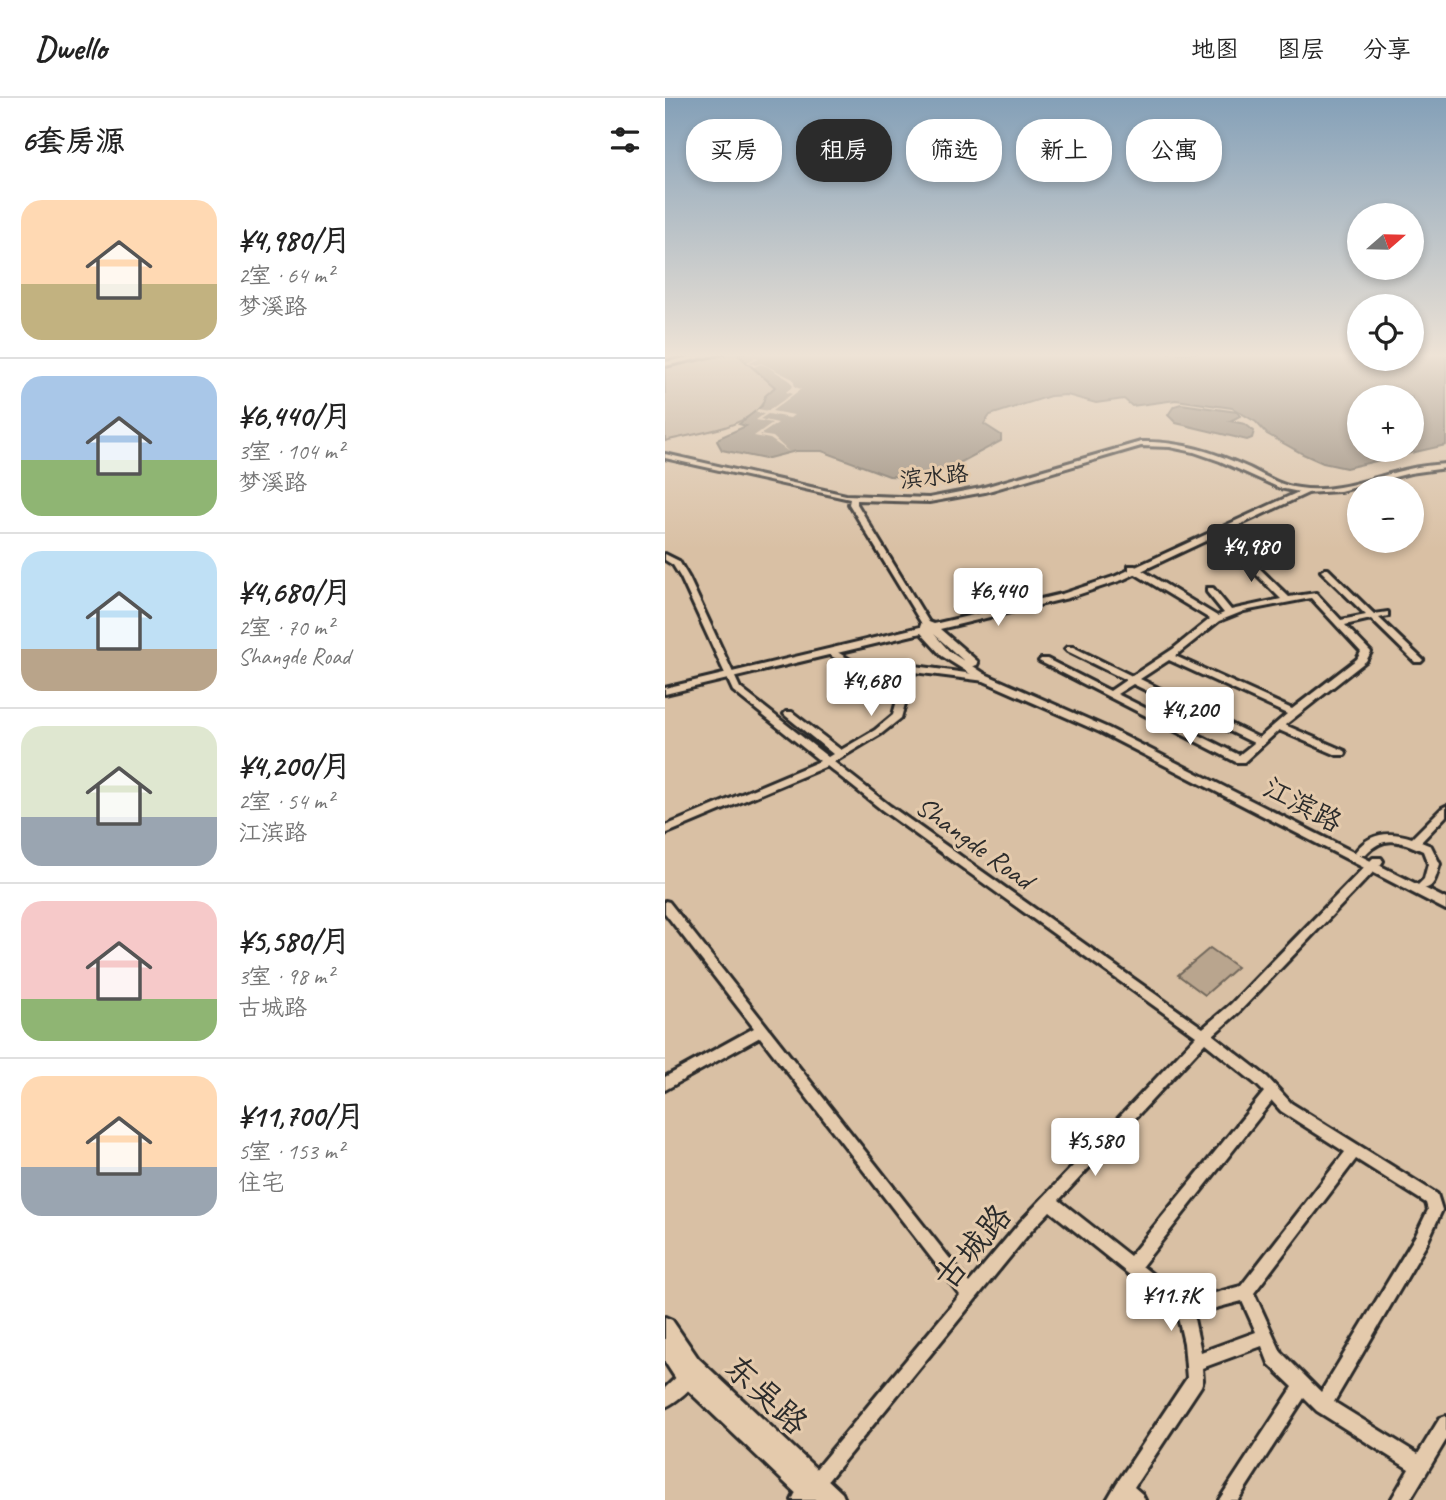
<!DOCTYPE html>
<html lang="zh">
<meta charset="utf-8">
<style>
body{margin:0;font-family:Caveat,"LXGW WenKai TC",sans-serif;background:#f6f6f6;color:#222;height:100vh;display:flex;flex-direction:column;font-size:26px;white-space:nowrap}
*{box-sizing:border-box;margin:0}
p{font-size:23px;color:#767676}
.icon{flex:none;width:38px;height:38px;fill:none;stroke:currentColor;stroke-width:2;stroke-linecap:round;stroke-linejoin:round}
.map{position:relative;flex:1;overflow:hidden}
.sheet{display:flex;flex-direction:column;background:#fff;width:665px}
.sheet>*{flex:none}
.hud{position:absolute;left:21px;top:21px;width:654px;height:63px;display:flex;gap:14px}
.needle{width:46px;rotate:70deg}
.tools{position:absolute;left:682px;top:105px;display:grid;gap:14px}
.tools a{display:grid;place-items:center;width:77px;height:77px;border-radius:50%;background:#fff;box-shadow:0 4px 10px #0003;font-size:35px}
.price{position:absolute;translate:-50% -60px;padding:0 16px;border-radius:7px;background:#fff;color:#222;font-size:23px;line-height:46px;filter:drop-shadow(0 2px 4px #0008)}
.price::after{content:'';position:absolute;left:50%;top:42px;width:21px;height:16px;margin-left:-10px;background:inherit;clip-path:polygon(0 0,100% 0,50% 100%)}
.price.current{background:#2b2b2b;color:#fff}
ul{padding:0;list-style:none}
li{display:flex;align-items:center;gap:21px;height:175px;padding:0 21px}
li+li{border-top:2px solid #e0e0e0}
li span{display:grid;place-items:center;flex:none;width:196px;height:140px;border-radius:21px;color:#555}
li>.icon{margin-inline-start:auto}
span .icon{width:84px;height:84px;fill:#fffc;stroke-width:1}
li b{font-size:30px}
h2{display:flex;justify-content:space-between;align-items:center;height:84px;padding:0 21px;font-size:30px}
.chip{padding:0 24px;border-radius:28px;background:#fff;box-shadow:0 4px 10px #0003;font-size:24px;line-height:63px}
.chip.current{background:#2b2b2b;color:#fff}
header{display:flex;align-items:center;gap:42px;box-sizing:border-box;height:98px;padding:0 35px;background:#fff;border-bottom:2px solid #e0e0e0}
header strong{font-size:33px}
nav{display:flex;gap:38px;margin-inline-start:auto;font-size:24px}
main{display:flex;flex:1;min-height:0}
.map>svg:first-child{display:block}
.green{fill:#b9a58e;stroke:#72685c;stroke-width:2}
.water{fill:#8e8171;stroke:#665f55;stroke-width:2;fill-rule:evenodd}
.pier{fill:#d9c0a4}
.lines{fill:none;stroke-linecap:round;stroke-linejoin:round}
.minor-casing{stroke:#2b2b2b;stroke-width:6}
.major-casing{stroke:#2b2b2b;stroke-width:6}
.minor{fill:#e4caac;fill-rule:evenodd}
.major{fill:#e4caac;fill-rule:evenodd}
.labels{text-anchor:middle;stroke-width:6;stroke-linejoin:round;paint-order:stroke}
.far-street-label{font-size:23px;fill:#2b2b2b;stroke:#e4caac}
.street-label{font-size:28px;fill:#2b2b2b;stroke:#e4caac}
.near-street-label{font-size:33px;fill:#2b2b2b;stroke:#e4caac}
</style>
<header>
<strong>Dwello</strong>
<nav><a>地图</a><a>图层</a><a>分享</a></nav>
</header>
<main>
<section class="sheet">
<h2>6套房源<svg class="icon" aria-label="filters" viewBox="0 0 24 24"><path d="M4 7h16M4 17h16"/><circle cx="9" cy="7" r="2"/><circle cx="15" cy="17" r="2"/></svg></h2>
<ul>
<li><span style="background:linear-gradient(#ffd9b3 60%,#c2b280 0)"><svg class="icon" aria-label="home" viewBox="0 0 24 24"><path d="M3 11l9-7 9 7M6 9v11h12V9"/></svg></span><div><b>¥4,980/月</b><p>2室 · 64 m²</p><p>梦溪路</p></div></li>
<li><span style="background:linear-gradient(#a9c7e8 60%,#8fb573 0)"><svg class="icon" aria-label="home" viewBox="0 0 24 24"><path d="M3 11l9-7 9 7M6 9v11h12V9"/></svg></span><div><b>¥6,440/月</b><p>3室 · 104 m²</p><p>梦溪路</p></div></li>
<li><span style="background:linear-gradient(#bfe0f5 70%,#b9a48a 0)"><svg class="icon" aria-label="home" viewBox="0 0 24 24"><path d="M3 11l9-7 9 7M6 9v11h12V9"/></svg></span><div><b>¥4,680/月</b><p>2室 · 70 m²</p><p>Shangde Road</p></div></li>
<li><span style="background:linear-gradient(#dfe7d0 65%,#9aa5b1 0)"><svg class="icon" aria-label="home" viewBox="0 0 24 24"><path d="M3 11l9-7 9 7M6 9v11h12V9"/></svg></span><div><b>¥4,200/月</b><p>2室 · 54 m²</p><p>江滨路</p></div></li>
<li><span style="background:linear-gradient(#f6c9c9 70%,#8fb573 0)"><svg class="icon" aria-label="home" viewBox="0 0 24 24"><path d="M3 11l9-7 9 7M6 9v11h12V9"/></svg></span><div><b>¥5,580/月</b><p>3室 · 98 m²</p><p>古城路</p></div></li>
<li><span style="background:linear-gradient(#ffd9b3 65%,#9aa5b1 0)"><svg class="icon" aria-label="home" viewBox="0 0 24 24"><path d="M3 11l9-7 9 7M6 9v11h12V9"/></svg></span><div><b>¥11,700/月</b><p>5室 · 153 m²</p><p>住宅</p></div></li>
</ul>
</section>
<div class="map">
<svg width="781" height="1402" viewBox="0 0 781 1402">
<rect width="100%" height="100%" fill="#d9c0a4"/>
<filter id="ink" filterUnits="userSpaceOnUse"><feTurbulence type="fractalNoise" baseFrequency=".0143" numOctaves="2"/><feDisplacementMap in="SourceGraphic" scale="14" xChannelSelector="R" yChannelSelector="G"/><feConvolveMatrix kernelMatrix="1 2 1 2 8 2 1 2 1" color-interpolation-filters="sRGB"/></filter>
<g filter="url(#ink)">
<g class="green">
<path d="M0 255H71L110 289C100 297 100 306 90 314 66 333 29 335 0 343Z"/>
<polygon points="545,850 572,869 540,897 513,877"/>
</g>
<g class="water">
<path d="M71 255H695V261H747V255H781V347L681 370 658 365 638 356 602 336 591 324 567 310 511 302 467 308 459 301 431 305 402 297 385 298 325 317 319 326 336 337V343L285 370 242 379 224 378 157 353H131L100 361 57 352 52 343 54 340 81 328 74 326 97 308 100 298 110 289ZM695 299H747V352H695Z"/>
<polygon points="516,306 572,314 575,318 565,323 580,326 589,333 587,340 582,342 511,325 503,317 509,308"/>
</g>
<polygon class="pier" points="79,255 94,260 85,264 90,267 96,265 128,281 130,289 136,291 107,313 129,317 125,320 103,316 95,321 113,325 95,337 108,339 124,354 105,341 89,338 107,325 91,322 99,316 90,314 93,311 103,313 127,296 121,294 128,288 124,282 103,269 96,266 89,269 82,264 90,260"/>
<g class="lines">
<g class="minor-casing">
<g id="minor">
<polygon points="46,255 59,255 0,268 0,264"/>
<path d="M476 344C515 343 549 354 584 370 600 378 616 388 634 390 672 396 708 379 744 371 756 368 768 367 781 366V370L745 375 675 393 639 395 615 390 555 363 529 354 505 349 476 348 320 394 264 404 192 402V406L265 526 261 529 257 526 184 406 185 401 0 360V356L181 397 264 400 316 390Z"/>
<path d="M0 456 14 463 24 480 75 590 163 659 168 656 121 618 119 616 121 614H127L176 652 210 632 228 617 240 573 190 572 163 556 161 554 163 552H169L192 566 250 568 323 578 325 580 323 582 320 583 249 574 236 620 216 636 169 664 225 708 538 930 566 906 708 760H716L718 763 716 766 574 914 548 937 602 979 626 1005 772 1096 777 1112 761 1147 669 1304 753 1356 775 1320 781 1318V1342L745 1402H726L744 1371 652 1313 639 1300 573 1402H554L628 1289 604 1266 597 1248 537 1270 538 1282 536 1288 469 1389 477 1396 480 1402H442L452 1385 522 1280 519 1245 512 1215 385 1113 366 1133 147 1402H127L130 1396 295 1197 95 939 0 992V979L89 930 0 815V803L4 804 304 1185 356 1123 531 938 217 712 162 668 0 736V728L155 663 68 593 16 480 8 467 0 462ZM540 945 592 987 599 994 465 1158 394 1102ZM607 1003 616 1013 680 1054 576 1188 521 1203 477 1168ZM691 1061 761 1105 763 1112 751 1137 656 1294 616 1254 589 1195ZM577 1203 591 1234 536 1254 528 1216Z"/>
<path d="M587 463H593L594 465 592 468 624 499 651 495 676 522 701 517 656 473 660 471H663L709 516 723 514V518L714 520 758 562 756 564H750L706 521 680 527 706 554 701 563 620 627 680 653 681 655 680 657H672L614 632 579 664H571L374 563 376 561H382L445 593 461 582 402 553 400 551 402 549H408L467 578 508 551 545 521 464 472V468H470L552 518 559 515 542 494V490H548L566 512 616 501 585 470 584 468ZM646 500 696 554 692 561 627 611 510 558 554 523 579 513ZM504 562 622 616 594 640 475 581ZM468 586 589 645 574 657 452 596Z"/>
<path d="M781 708V718L756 744 766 748 775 766C771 777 770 793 755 790L753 787 759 781 763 766 758 753C735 743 719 736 700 757H692L690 754C705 734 725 733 747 740L777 710Z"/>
<path d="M26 1269 32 1271 34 1277C29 1289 12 1304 0 1309V1290L20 1271Z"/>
</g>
</g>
<g class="major-casing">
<g id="major">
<path d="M638 392 645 394 457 482 403 500 275 531 312 563 313 565 312 567 308 568 320 576 443 630 781 801V812L435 634 312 580 277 558 256 535 0 596V590L255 529 257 524 261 523 269 526 397 496 451 478ZM269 536 299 563 285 554Z"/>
<polygon points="0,1219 7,1222 33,1260 177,1395 180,1402 138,1402 11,1281 0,1264"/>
</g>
</g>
<use href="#minor" class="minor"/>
<use href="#major" class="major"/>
</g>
</g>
<linearGradient id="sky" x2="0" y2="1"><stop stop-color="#84a0b8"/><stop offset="0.57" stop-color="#eee3d6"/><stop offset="1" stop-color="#eee3d6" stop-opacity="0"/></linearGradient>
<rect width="781" height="451" fill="url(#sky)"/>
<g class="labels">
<g class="far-street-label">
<text transform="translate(269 378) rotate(-6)" y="8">滨水路</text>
</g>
<g class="street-label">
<text transform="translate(638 706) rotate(28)" y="10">江滨路</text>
<text transform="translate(310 744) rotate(36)" y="10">Shangde Road</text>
</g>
<g class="near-street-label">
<text transform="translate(307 1148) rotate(-50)" y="12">古城路</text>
<text transform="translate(102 1296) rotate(43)" y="12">东吴路</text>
</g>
</g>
</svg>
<div class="tools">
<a><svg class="needle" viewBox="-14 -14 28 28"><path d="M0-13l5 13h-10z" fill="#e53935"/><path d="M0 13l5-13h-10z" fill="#767676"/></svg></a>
<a><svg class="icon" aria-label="locate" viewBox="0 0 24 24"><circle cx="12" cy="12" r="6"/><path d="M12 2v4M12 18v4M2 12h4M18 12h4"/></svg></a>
<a>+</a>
<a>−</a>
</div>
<b class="price current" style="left:586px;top:486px">¥4,980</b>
<b class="price" style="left:333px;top:530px">¥6,440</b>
<b class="price" style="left:206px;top:620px">¥4,680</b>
<b class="price" style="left:525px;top:649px">¥4,200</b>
<b class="price" style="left:430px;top:1080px">¥5,580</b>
<b class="price" style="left:506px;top:1235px">¥11.7K</b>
<div class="hud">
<a class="chip">买房</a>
<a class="chip current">租房</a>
<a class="chip">筛选</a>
<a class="chip">新上</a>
<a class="chip">公寓</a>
</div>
</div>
</main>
